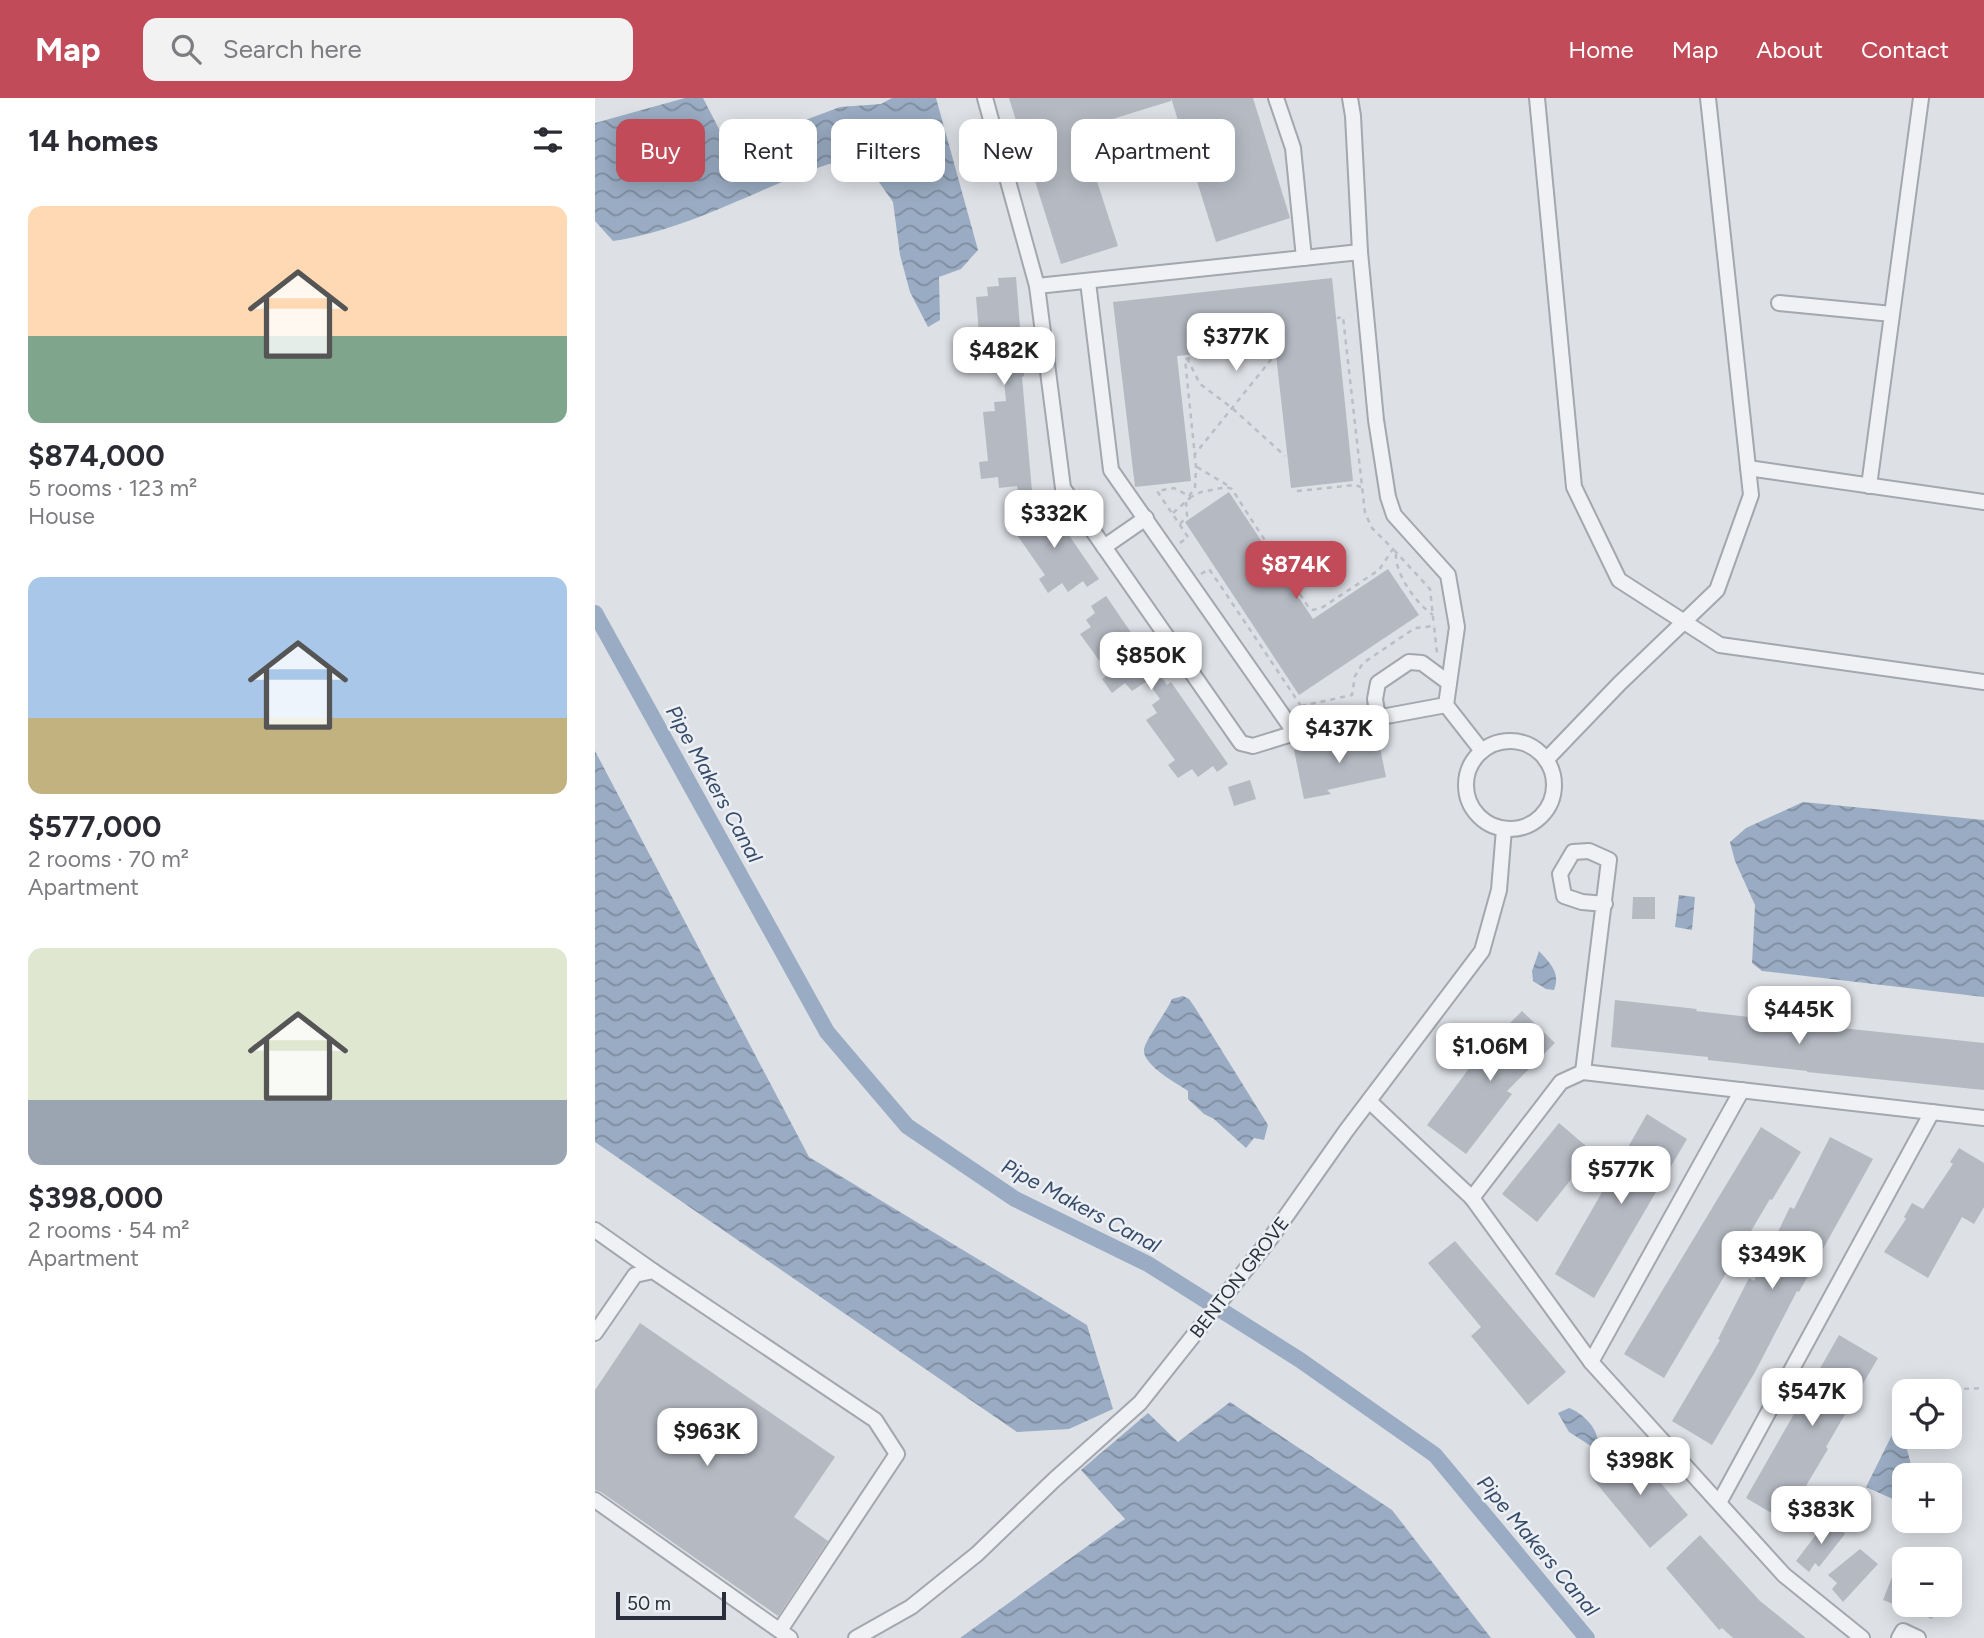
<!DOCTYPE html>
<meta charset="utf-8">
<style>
body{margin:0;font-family:Figtree,sans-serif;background:#f2f2f3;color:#2b2b33;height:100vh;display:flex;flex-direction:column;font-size:26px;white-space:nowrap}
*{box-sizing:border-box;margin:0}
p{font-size:23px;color:#7c7c81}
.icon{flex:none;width:38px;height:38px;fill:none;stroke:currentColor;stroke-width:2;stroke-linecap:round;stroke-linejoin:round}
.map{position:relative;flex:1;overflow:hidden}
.sheet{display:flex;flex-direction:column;background:#fff;width:595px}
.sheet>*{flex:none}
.hud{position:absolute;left:21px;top:21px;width:665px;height:63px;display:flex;gap:14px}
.fabs{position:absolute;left:1297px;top:1281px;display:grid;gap:14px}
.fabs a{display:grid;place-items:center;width:70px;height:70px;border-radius:14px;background:#fff;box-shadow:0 4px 18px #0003;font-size:35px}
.scale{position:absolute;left:21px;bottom:18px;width:110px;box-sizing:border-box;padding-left:7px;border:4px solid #282e3a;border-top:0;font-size:19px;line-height:24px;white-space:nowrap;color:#282e3a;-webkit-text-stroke:5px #eceff3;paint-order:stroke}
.price{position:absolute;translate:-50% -60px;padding:0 16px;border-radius:14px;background:#fff;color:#222;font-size:23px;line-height:46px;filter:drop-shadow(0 2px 4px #0008)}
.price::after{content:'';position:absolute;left:50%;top:42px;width:21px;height:16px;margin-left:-10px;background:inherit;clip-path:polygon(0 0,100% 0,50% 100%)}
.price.current{background:#c14b58;color:#fff}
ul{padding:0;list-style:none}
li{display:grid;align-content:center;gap:14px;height:371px;padding:0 28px}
li span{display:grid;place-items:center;height:217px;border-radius:14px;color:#555}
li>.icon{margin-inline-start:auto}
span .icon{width:126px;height:126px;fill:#fffc;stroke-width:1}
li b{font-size:30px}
h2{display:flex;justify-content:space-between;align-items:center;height:84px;padding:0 28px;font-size:30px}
.chip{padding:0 24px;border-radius:14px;background:#fff;box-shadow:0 4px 18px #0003;font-size:24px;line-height:63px}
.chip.current{background:#c14b58;color:#fff}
header{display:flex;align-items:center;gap:42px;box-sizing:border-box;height:98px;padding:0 35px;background:#c14b58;color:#fff}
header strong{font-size:33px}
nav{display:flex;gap:38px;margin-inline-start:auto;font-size:24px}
.search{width:490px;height:63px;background:#f2f2f3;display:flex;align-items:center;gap:18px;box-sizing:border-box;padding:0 24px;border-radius:14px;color:#7c7c81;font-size:26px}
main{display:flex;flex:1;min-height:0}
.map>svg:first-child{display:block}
.water{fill:url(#water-waves)}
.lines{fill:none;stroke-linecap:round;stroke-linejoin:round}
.canal{stroke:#9aacc3;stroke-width:16}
.building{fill:#b5b9c2}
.minor-casing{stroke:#a3a7ae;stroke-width:18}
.path{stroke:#bbbec4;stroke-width:2.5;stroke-dasharray:5 5;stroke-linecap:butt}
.minor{stroke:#eff1f4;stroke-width:14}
.labels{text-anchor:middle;stroke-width:5;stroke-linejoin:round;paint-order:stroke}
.street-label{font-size:19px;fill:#282e3a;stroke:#eceff3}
.water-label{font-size:21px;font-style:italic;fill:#364b6a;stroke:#eceff3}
</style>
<header>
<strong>Map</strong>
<div class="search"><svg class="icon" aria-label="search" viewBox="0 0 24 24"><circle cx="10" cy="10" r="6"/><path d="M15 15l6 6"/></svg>Search here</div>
<nav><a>Home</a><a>Map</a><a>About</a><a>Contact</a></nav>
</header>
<main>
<section class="sheet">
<h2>14 homes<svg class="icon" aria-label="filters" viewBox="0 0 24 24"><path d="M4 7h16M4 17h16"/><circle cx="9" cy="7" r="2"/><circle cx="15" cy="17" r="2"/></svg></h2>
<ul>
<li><span style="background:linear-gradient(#ffd9b3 60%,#7fa58c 0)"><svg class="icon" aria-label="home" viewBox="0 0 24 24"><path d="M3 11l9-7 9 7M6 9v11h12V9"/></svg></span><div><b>$874,000</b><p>5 rooms · 123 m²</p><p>House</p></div></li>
<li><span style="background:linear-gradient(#a9c7e8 65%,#c2b280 0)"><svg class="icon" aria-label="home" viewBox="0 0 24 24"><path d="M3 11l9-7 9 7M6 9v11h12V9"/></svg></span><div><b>$577,000</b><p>2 rooms · 70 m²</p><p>Apartment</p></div></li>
<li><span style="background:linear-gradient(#dfe7d0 70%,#9aa5b1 0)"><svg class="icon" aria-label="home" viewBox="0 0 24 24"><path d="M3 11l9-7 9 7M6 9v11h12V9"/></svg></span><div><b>$398,000</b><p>2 rooms · 54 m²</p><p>Apartment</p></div></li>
</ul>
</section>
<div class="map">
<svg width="1389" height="1540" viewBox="0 0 1389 1540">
<defs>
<pattern id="water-waves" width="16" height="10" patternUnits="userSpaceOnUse" patternTransform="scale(1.75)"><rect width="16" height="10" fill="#9aacc3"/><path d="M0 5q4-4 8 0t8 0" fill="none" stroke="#7e8c9f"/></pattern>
</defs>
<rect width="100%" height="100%" fill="#dde0e5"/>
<g class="water">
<path d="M90 0H108L124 31 137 34 181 33 245 9 286 6 297 0H341L383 152 366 171 344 179 345 222 333 229 315 194 305 157 298 104 279 77 251 62C226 67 203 77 180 87 128 109 74 135 18 143L0 123V25Z"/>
<polygon points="0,653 214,1059 492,1227 518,1311 474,1331 422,1334 0,1044"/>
<polygon points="1208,704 1389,722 1389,899 1167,873 1157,865 1160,807 1140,763 1135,744 1151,730"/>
<polygon points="1084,797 1100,799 1097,832 1080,829"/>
<path d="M944 853C955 865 966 875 959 892L951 891 938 883 937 873Z"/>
<path d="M588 898 594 901 599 908 673 1027 669 1042 659 1040 651 1050 619 1021 609 1016 593 1001V993C581 985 547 967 549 951 551 941 572 913 577 901Z"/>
<polygon points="635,1304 797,1412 896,1540 365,1540 530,1421 486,1372 553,1315 583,1344"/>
<path d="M974 1310C987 1315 1001 1328 1003 1343L996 1348 974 1334 963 1315Z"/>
<polygon points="1304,1323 1319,1377 1309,1377 1309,1406 1271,1389"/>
</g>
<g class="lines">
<polyline class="canal" points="0,515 232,934 312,1028 420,1101 553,1166 705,1262 840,1357 992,1540"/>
</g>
<g class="building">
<polygon points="414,0 576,0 576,3 485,31 523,148 466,166"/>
<polygon points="576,0 658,0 695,120 621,144"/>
<polygon points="421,179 429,278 427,279 437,393 423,395 422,388 404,390 403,379 386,381 384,364 393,363 388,314 400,313 399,304 411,303 408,273 396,275 395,264 378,265 377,249 385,248 381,199 393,198 392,189 404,188 403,180"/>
<polygon points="737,180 758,383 696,390 680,248 582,258 596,383 540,389 518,204"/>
<polygon points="634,394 718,521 793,471 824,517 704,597 590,424"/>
<polygon points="447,398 504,481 492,489 488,483 473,494 467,485 453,495 444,481 450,477 422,437 432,429 427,422 437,415 432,409"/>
<polygon points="511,498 572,587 576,584 633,666 622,674 618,668 603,679 597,671 583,680 573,667 580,662 551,622 562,615 557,607 565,601 552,583 537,593 530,585 517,595 507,581 514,576 485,536 496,529 491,522 500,515 496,508"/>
<polygon points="782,635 791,679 732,692 736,696 709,701 699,652"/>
<polygon points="655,682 661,701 639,708 633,689"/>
<polygon points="1038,799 1060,799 1060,821 1037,821"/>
<polygon points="1020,902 1102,911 1101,913 1199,924 1199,925 1389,945 1389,992 1212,974 1212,973 1113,962 1113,959 1016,949"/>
<polygon points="927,913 960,945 912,993 917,996 871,1056 832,1027 887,953"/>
<polygon points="1052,1016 1092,1041 999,1200 960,1176"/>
<polygon points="964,1025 998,1054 942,1124 907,1096"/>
<polygon points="1166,1029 1206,1054 1177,1102 1175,1101 1069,1280 1029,1256"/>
<polygon points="1235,1039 1278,1061 1204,1194 1202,1193 1160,1274 1117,1347 1077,1323 1125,1242 1123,1241 1154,1180 1159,1183 1195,1109 1199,1111"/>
<polygon points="1364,1050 1389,1065 1389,1109 1379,1126 1367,1119 1333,1180 1289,1154 1311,1121 1309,1119 1317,1105 1328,1111 1358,1066 1355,1064"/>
<polygon points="860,1143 971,1274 933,1307 876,1238 886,1229 833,1165"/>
<polygon points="45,1225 240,1359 199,1419 233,1443 183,1518 6,1394 0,1392 0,1292"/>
<polygon points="1244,1237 1283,1260 1231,1349 1233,1351 1190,1423 1151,1400"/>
<polygon points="1035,1349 1093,1417 1055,1450 997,1380"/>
<polygon points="1233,1421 1250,1436 1224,1469 1220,1465 1214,1474 1201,1463"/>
<polygon points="1105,1437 1165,1503 1211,1540 1138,1540 1127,1530 1124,1532 1071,1470"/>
<polygon points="1265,1451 1283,1466 1248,1504 1237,1491 1242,1485 1233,1477"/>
<polygon points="1308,1451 1309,1507 1343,1507 1337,1521 1288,1502"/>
</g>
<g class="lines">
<g class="minor-casing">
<g id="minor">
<polyline points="390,0 442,188 468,390 646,645 658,648 700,635 851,607"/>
<polyline points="681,0 698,50 709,160"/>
<polyline points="755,0 758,18 765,154 781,322 793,399 799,417 853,477 862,529 851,607 887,653"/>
<polyline points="942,0 979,389 1024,482 1125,547 1389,584"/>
<polyline points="493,184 516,372 700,635"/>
<polyline points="442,188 765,154"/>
<polyline points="1184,205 1297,216"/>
<polyline points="1153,370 1389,404"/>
<polyline points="1274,388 1326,0"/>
<polyline points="509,449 551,420"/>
<polyline points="783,620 780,601 783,585 814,564 827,565 854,585"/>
<circle cx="915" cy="687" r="44"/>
<polyline points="951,662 1025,585 1122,492 1156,397 1113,0"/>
<polyline points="988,974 1014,762 994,753 978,754 965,776 969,798 987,804 1010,806"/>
<polyline points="774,1003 877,1100 996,1264 1189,1477 1267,1540"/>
<polyline points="877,1100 966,984 988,974 1389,1020"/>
<polyline points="0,1132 58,1173"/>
<polyline points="0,1235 40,1177 58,1173 280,1322 302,1356 185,1532"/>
<polyline points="996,1264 1147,992"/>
<polyline points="0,1402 195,1540"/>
<polyline points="1125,1403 1337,1014"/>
<polyline points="261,1540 316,1509 382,1456 459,1382 545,1305 675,1141 751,1033 887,853 904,792 909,731"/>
<polyline points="1304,1540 1308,1533 1323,1540"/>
</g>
</g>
<g class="path">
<polyline points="592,260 605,286 637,310 690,358"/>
<polyline points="602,369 632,387"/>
<polyline points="702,393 760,387 766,389"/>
<polyline points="594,398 600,390 601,369 590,261 679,251 679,258 600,356"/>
<polyline points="578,415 596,399"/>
<polyline points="585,426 592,418 591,404"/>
<polyline points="585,445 593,439 562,393 579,390 596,399 606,394 631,389 637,391 656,421 714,510 718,512 728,509 784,472 798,451 777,430 770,415 748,219 742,220"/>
<polyline points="799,452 835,491 839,528"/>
<path d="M801 456C800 477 822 506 838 517"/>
<polyline points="606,476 614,471 625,487 706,608 702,615"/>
<polyline points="706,608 757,597 760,578 768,565 820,530 839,528 842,555"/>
<polyline points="1319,1293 1389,1290"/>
<polyline points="1301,1294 1309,1294"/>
</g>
<use href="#minor" class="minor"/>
</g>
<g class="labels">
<g class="street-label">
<text transform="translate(644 1179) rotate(-52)" y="7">BENTON GROVE</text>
</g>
<g class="water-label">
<text transform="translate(119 686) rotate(61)" y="7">Pipe Makers Canal</text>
<text transform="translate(486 1108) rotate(28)" y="7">Pipe Makers Canal</text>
<text transform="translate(943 1448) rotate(50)" y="7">Pipe Makers Canal</text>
</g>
</g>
</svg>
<div class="fabs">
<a><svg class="icon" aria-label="locate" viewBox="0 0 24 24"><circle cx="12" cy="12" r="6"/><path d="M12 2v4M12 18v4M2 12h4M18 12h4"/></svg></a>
<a>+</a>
<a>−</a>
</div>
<div class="scale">50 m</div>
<b class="price" style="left:641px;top:275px">$377K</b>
<b class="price" style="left:409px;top:289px">$482K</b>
<b class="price" style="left:459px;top:452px">$332K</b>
<b class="price current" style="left:701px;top:503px">$874K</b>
<b class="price" style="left:556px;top:594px">$850K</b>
<b class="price" style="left:744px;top:667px">$437K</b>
<b class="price" style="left:1204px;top:948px">$445K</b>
<b class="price" style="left:895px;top:985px">$1.06M</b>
<b class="price" style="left:1026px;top:1108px">$577K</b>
<b class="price" style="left:1177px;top:1193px">$349K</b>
<b class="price" style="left:1217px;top:1330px">$547K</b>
<b class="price" style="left:112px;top:1370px">$963K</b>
<b class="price" style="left:1045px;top:1399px">$398K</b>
<b class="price" style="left:1226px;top:1448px">$383K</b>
<div class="hud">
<a class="chip current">Buy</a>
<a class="chip">Rent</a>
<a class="chip">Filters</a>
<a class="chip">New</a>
<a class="chip">Apartment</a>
</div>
</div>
</main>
